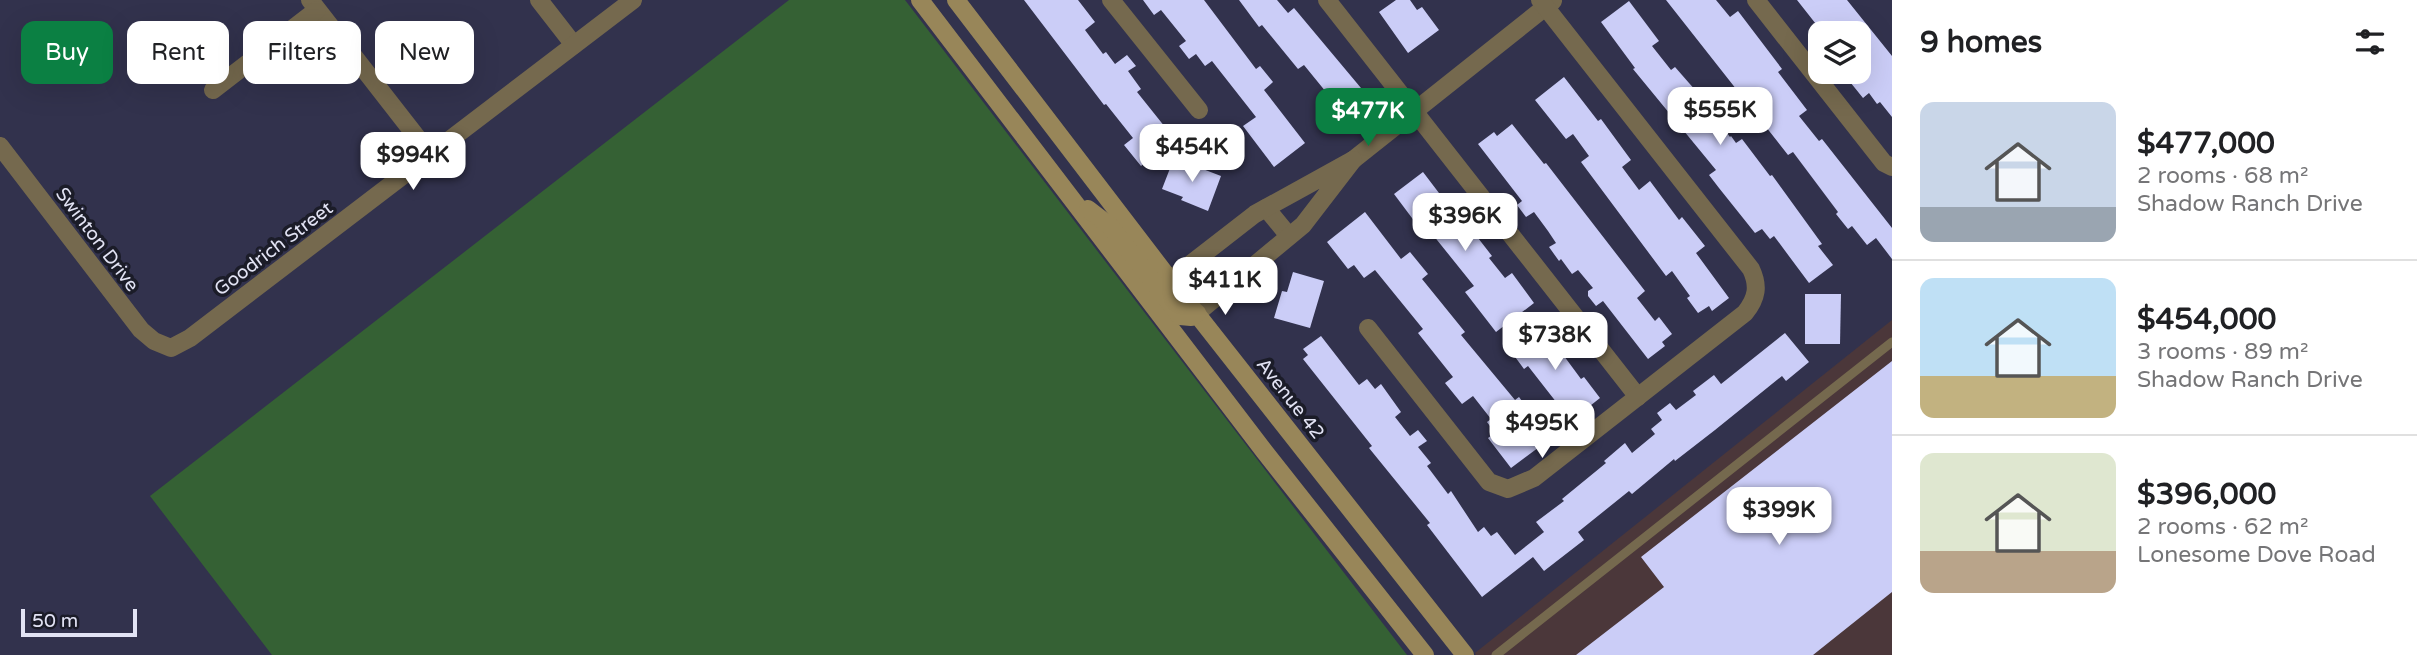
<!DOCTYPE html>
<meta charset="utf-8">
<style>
body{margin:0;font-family:"Varela Round",sans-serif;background:#f2f2f2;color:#202124;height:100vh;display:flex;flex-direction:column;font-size:26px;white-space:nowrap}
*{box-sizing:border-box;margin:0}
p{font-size:23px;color:#757577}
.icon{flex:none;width:38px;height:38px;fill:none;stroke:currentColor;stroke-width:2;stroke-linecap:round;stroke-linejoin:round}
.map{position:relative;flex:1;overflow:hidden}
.sheet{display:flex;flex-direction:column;background:#fff;width:525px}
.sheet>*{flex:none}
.hud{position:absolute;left:21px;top:21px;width:665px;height:63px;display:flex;gap:14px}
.controls{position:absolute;left:1808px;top:21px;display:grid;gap:14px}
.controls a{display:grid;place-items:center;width:63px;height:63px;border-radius:14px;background:#fff;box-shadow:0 7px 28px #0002;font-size:35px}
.scale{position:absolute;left:21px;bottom:18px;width:116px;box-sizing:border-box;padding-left:7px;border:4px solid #e2e3f4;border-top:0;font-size:19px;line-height:24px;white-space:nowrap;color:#e2e3f4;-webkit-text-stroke:5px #1b1c28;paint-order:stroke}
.price{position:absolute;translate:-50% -60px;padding:0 16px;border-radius:14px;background:#fff;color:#222;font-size:23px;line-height:46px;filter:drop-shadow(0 2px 4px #0008)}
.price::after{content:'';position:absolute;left:50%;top:42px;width:21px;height:16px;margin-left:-10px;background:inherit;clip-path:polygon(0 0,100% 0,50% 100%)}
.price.selected{background:#0b8043;color:#fff}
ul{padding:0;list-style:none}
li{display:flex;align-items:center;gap:21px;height:175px;padding:0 28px}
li+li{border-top:2px solid #e0e0e0}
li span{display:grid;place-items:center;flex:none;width:196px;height:140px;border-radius:14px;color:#555}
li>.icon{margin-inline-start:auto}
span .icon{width:84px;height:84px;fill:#fffc;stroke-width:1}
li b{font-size:30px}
h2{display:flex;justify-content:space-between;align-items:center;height:84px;padding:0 28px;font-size:30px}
.chip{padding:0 24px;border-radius:14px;background:#fff;box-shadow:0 7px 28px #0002;font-size:24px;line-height:63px}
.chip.selected{background:#0b8043;color:#fff}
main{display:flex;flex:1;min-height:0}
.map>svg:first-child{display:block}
.commercial{fill:#4b373a}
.green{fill:#356134}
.building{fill:#cbcdf7}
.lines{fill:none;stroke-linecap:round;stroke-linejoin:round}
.lane{stroke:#75694e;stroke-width:9}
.street{stroke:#75694e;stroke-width:18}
.secondary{stroke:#988659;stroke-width:18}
.labels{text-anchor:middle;stroke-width:7;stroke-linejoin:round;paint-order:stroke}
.street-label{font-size:19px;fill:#e2e3f4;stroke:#1b1c28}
</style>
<main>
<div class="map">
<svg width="1892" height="655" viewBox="0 0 1892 655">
<rect width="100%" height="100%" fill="#32324d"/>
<polygon class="commercial" points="1892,320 1892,655 1476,655 1475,653"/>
<polygon class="green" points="789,0 905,0 1407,655 272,655 150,496"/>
<g class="building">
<polygon points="1024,0 1078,0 1095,22 1085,30 1103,54 1106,52 1115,64 1127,55 1136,66 1128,71 1141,89 1137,92 1173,137 1141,166 1124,145 1133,138 1106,104 1104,105"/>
<polygon points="1143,0 1204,0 1256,69 1260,66 1273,82 1264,90 1305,143 1274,167 1243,126 1256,117 1212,61 1205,66 1196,54 1189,59 1179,46 1186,41 1161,10 1154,15"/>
<polygon points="1239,0 1277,0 1288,13 1294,8 1366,94 1349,108 1345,102 1333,111 1321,96 1326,92 1304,65 1298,69 1262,25 1259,27"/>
<polygon points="1396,0 1410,0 1417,10 1422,7 1439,30 1408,53 1379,12"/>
<polygon points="1666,0 1716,0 1730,17 1738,11 1782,69 1778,72 1807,110 1799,116 1819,141 1822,139 1892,228 1892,259 1876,238 1867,245 1852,226 1848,229 1836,214 1838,212 1793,152 1788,155"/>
<polygon points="1797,0 1847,0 1892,56 1892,117 1880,102 1877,104 1869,93 1863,98 1842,72 1858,72 1858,33 1823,33"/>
<polygon points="1629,1 1659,41 1652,46 1671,70 1675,67 1696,91 1699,89 1717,112 1713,114 1730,137 1731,136 1736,143 1742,139 1770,176 1772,175 1822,244 1818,246 1833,265 1809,283 1774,236 1770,239 1762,229 1755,233 1719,188 1709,175 1716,170 1633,69 1635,68 1601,22"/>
<polygon points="1564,77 1598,121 1601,119 1631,160 1622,167 1639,190 1650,181 1679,220 1682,217 1705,246 1696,253 1729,298 1712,311 1709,306 1698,313 1687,298 1690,296 1672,271 1666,276 1581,162 1589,156 1573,134 1566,139 1535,100"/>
<polygon points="1512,124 1544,164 1546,163 1645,291 1637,298 1655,321 1659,317 1672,334 1662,342 1665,346 1648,359 1603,301 1596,306 1588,296 1588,291 1593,288 1578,270 1572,274 1561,259 1559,261 1549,247 1556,243 1548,231 1534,212 1526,217 1517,205 1522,201 1478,144 1494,132 1497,136"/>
<polygon points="1174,158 1221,176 1208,211 1181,200 1183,197 1162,189"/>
<polygon points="1423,172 1458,218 1461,216 1492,256 1489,258 1505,278 1512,273 1534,303 1496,332 1465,292 1474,286 1429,230 1424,234 1394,194"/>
<polygon points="1365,212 1401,259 1410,252 1428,274 1422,279 1465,332 1461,335 1515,400 1519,397 1550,439 1511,468 1488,438 1495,433 1487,422 1491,419 1473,396 1462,404 1445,383 1453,377 1418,333 1423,329 1375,270 1364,278 1354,265 1348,269 1327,242"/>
<polygon points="1293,272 1324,281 1310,328 1274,318 1282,291 1287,292"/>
<polygon points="1805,294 1841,294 1840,344 1805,344"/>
<polygon points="1549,321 1557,331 1550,337 1581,379 1584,377 1600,398 1571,421 1528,366 1524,369 1510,350"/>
<polygon points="1785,333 1809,362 1786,381 1782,376 1715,430 1675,461 1674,459 1632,494 1629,491 1578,532 1584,540 1544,571 1533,557 1482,597 1427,525 1430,523 1369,448 1372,446 1303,359 1308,355 1303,349 1321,336 1359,385 1367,379 1375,389 1381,384 1401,412 1395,417 1410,436 1418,430 1427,441 1418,447 1431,463 1427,466 1448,494 1451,491 1478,532 1484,527 1491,536 1497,532 1515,555 1544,532 1536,522 1564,501 1562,499 1606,463 1604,461 1625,443 1632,453 1655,434 1651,429 1662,420 1657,413 1670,403 1676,410 1696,395 1693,391 1714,375 1721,384"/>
<polygon points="1892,361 1892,592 1813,655 1576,655 1664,587 1641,557"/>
</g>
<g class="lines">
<polyline class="lane" points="1496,655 1892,342"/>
<g class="street">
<polyline points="310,0 430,154"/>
<polyline points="539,0 574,45"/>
<polyline points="1111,0 1199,110"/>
<polyline points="1327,0 1638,397"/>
<polyline points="1756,0 1884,163 1892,167"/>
<polyline points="213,90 317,10"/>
<polyline points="0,146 141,330 154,341 171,348 190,338 633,0"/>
<polyline points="1353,160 1553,1"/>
<polyline points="1266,208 1289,236"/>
<polyline points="1170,280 1255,214 1353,160 1303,225 1197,313"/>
<path d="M1368 328 1489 482 1508 489 1534 478 1745 313C1757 298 1759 286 1751 269L1540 0"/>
</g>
<g class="secondary">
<polyline points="920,0 1264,451 1425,655"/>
<polyline points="956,0 1170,280 1465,655"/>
<polyline points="1088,209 1110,226 1180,316 1191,317 1197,313"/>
</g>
</g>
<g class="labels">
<g class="street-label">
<text transform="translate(98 239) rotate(53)" y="7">Swinton Drive</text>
<text transform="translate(273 248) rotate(-37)" y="7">Goodrich Street</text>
<text transform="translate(1291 398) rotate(52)" y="7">Avenue 42</text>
</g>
</g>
</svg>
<div class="controls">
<a><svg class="icon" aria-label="layers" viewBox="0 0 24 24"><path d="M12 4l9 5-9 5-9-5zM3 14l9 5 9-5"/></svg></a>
</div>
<div class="scale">50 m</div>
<b class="price" style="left:1720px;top:147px">$555K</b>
<b class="price selected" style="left:1368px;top:148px">$477K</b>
<b class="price" style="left:1192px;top:184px">$454K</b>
<b class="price" style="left:413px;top:192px">$994K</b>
<b class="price" style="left:1465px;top:253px">$396K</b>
<b class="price" style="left:1225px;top:317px">$411K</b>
<b class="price" style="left:1555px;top:372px">$738K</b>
<b class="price" style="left:1542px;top:460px">$495K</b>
<b class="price" style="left:1779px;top:547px">$399K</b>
<div class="hud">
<a class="chip selected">Buy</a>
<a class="chip">Rent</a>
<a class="chip">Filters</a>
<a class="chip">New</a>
</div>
</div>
<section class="sheet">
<h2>9 homes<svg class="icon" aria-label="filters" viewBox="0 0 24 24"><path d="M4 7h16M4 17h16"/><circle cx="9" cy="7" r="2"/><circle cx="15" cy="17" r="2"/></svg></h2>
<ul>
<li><span style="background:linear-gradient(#c9d6e8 75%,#9aa5b1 0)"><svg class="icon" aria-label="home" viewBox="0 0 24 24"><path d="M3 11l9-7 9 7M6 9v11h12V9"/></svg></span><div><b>$477,000</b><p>2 rooms · 68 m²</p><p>Shadow Ranch Drive</p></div></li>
<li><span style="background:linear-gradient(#bfe0f5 70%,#c2b280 0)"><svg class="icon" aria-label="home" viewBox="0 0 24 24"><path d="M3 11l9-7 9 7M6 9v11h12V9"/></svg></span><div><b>$454,000</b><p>3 rooms · 89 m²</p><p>Shadow Ranch Drive</p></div></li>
<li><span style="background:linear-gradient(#dfe7d0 70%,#b9a48a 0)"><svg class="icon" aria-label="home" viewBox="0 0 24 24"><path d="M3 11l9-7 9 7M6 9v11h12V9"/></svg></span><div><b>$396,000</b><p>2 rooms · 62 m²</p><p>Lonesome Dove Road</p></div></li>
</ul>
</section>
</main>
